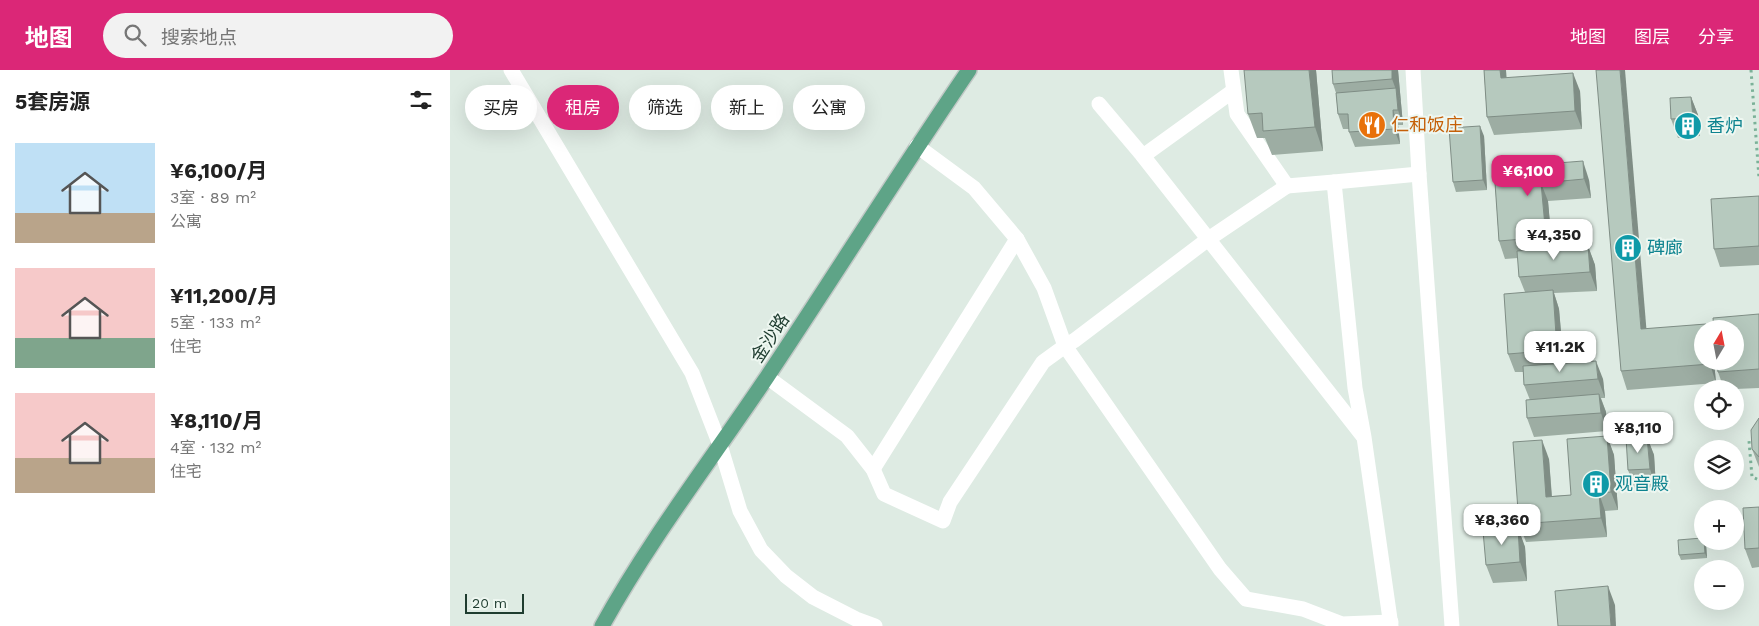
<!DOCTYPE html>
<html lang="zh">
<meta charset="utf-8">
<style>
body{margin:0;font-family:"Work Sans","Noto Sans SC",sans-serif;background:#f2f2f2;color:#222;height:100vh;display:flex;flex-direction:column;font-size:19px;white-space:nowrap}
*{box-sizing:border-box;margin:0}
p{font-size:16px;color:#767676}
.icon{flex:none;width:28px;height:28px;fill:none;stroke:currentColor;stroke-width:2;stroke-linecap:round;stroke-linejoin:round}
.map{position:relative;flex:1;overflow:hidden}
.panel{display:flex;flex-direction:column;background:#fff;width:450px}
.panel>*{flex:none}
.banner{position:absolute;left:15px;top:15px;width:475px;height:45px;display:flex;gap:10px}
.needle{width:32px;rotate:10deg}
.buttons{position:absolute;left:1244px;top:250px;display:grid;gap:10px}
.buttons a{display:grid;place-items:center;width:50px;height:50px;border-radius:50%;background:#fff;box-shadow:0 5px 20px #0002;font-size:25px}
.scale{position:absolute;left:15px;bottom:12px;width:59px;box-sizing:border-box;padding-left:5px;border:2px solid #1e3c2f;border-top:0;font-size:14px;line-height:18px;white-space:nowrap;color:#1e3c2f;-webkit-text-stroke:4px #eef7f1;paint-order:stroke}
.price{position:absolute;translate:-50% -42px;padding:0 11px;border-radius:10px;background:#fff;color:#222;font-size:16px;line-height:32px;filter:drop-shadow(0 1px 2px #0008)}
.price::after{content:'';position:absolute;left:50%;top:30px;width:15px;height:11px;margin-left:-8px;background:inherit;clip-path:polygon(0 0,100% 0,50% 100%)}
.price.on{background:#db2777;color:#fff}
ul{padding:0;list-style:none}
li{display:flex;align-items:center;gap:15px;height:125px;padding:0 15px}
li span{display:grid;place-items:center;flex:none;width:140px;height:100px;border-radius:0px;color:#555}
li>.icon{margin-inline-start:auto}
span .icon{width:60px;height:60px;fill:#fffc;stroke-width:1}
li b{font-size:21px}
h2{display:flex;justify-content:space-between;align-items:center;height:60px;padding:0 15px;font-size:21px}
.tag{padding:0 18px;border-radius:22px;background:#fff;box-shadow:0 5px 20px #0002;font-size:18px;line-height:45px}
.tag.on{background:#db2777;color:#fff}
header{display:flex;align-items:center;gap:30px;box-sizing:border-box;height:70px;padding:0 25px;background:#db2777;color:#fff}
header strong{font-size:24px}
nav{display:flex;gap:28px;margin-inline-start:auto;font-size:18px}
.search{width:350px;height:45px;background:#f2f2f2;display:flex;align-items:center;gap:12px;box-sizing:border-box;padding:0 18px;border-radius:28px;color:#767676;font-size:19px}
main{display:flex;flex:1;min-height:0}
.map>svg:first-child{display:block}
.lines{fill:none;stroke-linecap:round;stroke-linejoin:round}
.major-casing{stroke:#c0c8c5;stroke-width:18}
.path{stroke:#7bb198;stroke-width:3;stroke-dasharray:2.5 4;stroke-linecap:butt}
.minor{stroke:#fff;stroke-width:15}
.major{stroke:#5ea487;stroke-width:15}
.wall{fill:#9dada3}
.shaded-wall{fill:#7f8d85}
.building{fill:#b6c9be;stroke:#7f8d85}
.labels{text-anchor:middle;stroke-width:4;stroke-linejoin:round;paint-order:stroke}
.food-label{font-size:18px;fill:#c56008;stroke:#eef7f1;text-anchor:start}
.culture-label{font-size:18px;fill:#0d838f;stroke:#eef7f1;text-anchor:start}
.street-label{font-size:18px;fill:#1e3c2f;stroke:#eef7f1}
</style>
<header>
<strong>地图</strong>
<div class="search"><svg class="icon" aria-label="search" viewBox="0 0 24 24"><circle cx="10" cy="10" r="6"/><path d="M15 15l6 6"/></svg>搜索地点</div>
<nav><a>地图</a><a>图层</a><a>分享</a></nav>
</header>
<main>
<section class="panel">
<h2>5套房源<svg class="icon" aria-label="filters" viewBox="0 0 24 24"><path d="M4 7h16M4 17h16"/><circle cx="9" cy="7" r="2"/><circle cx="15" cy="17" r="2"/></svg></h2>
<ul>
<li><span style="background:linear-gradient(#bfe0f5 70%,#b9a48a 0)"><svg class="icon" aria-label="home" viewBox="0 0 24 24"><path d="M3 11l9-7 9 7M6 9v11h12V9"/></svg></span><div><b>¥6,100/月</b><p>3室 · 89 m²</p><p>公寓</p></div></li>
<li><span style="background:linear-gradient(#f6c9c9 70%,#7fa58c 0)"><svg class="icon" aria-label="home" viewBox="0 0 24 24"><path d="M3 11l9-7 9 7M6 9v11h12V9"/></svg></span><div><b>¥11,200/月</b><p>5室 · 133 m²</p><p>住宅</p></div></li>
<li><span style="background:linear-gradient(#f6c9c9 65%,#b9a48a 0)"><svg class="icon" aria-label="home" viewBox="0 0 24 24"><path d="M3 11l9-7 9 7M6 9v11h12V9"/></svg></span><div><b>¥8,110/月</b><p>4室 · 132 m²</p><p>住宅</p></div></li>
</ul>
</section>
<div class="map">
<svg width="1309" height="556" viewBox="0 0 1309 556">
<rect width="100%" height="100%" fill="#deebe3"/>
<g class="lines">
<g class="major-casing">
<path id="major" d="M152 556C200 469 262 389 317 307 385 205 450 101 519 0"/>
</g>
<g class="path">
<polyline points="1301,0 1309,108"/>
<polyline points="1309,363 1299,371 1302,407 1309,410"/>
</g>
<g class="minor">
<polyline points="61,0 242,303 270,375 290,441 311,480 336,506 363,527 406,549 425,556"/>
<polyline points="781,0 787,44 837,116 884,112 905,318 914,367 941,556"/>
<polyline points="963,0 969,104 1002,556"/>
<polyline points="783,21 693,86 913,366"/>
<polyline points="649,34 693,86"/>
<polyline points="467,76 524,118 567,169 594,218 615,276 770,499 796,529 853,539 892,554 941,552"/>
<polyline points="884,112 969,104"/>
<polyline points="317,307 397,366 423,399 434,424 493,451 500,432 593,292 615,276 625,270 757,170 837,116"/>
<polyline points="423,399 567,169"/>
</g>
<use href="#major" class="major"/>
</g>
<g class="wall">
<polygon points="866,0 873,81 822,85 815,68 807,68 798,44"/>
<polygon points="948,0 953,55 948,55 950,74 905,77 899,62 899,59 893,59 888,44 886,23 883,14"/>
<polygon points="1034,0 1056,0 1056,8 1130,21 1132,59 1044,65 1037,47"/>
<polygon points="1241,27 1248,45 1250,66 1228,68 1221,49"/>
<polygon points="1034,66 1037,120 1006,122 1003,112"/>
<polygon points="1044,98 1139,110 1141,128 1098,131 1102,179 1138,176 1145,195 1147,221 1104,223 1109,239 1114,293 1153,309 1155,328 1151,328 1156,342 1157,361 1084,367 1077,348 1080,330 1074,315 1073,302 1065,302 1058,284 1075,222 1069,207 1068,188 1055,189 1049,171"/>
<polygon points="1309,126 1309,195 1270,197 1264,179"/>
<polygon points="1309,244 1309,318 1285,319 1274,319 1268,302"/>
<polygon points="1256,254 1258,259 1252,259 1264,291 1266,313 1177,320 1171,301 1196,259"/>
<polygon points="1309,348 1309,397 1302,379"/>
<polygon points="1157,366 1164,385 1168,440 1155,441 1157,467 1076,472 1069,454 1099,389 1102,426 1121,425"/>
<polygon points="1197,367 1204,385 1206,417 1185,419 1178,400"/>
<polygon points="1309,437 1309,497 1302,498 1295,479"/>
<polygon points="1068,458 1075,477 1077,511 1043,513 1036,495"/>
<polygon points="1252,471 1255,471 1256,474 1257,488 1231,490 1229,485"/>
</g>
<g class="shaded-wall">
<polygon points="859,0 866,0 873,81 865,57"/>
<polygon points="942,0 948,0 951,33 942,9"/>
<polygon points="1050,0 1056,0 1058,26 1051,8"/>
<polygon points="1170,0 1175,0 1198,278 1191,259"/>
<polygon points="1123,3 1130,21 1132,59 1125,41"/>
<polygon points="946,18 951,33 953,55 948,40"/>
<polygon points="1241,27 1248,45 1250,66 1243,48"/>
<polygon points="943,40 948,55 950,74 944,59"/>
<polygon points="1030,56 1034,66 1037,120 1033,110"/>
<polygon points="1133,91 1139,110 1141,128 1134,109"/>
<polygon points="1091,113 1098,131 1103,186 1096,167"/>
<polygon points="1138,176 1145,195 1147,221 1140,202"/>
<polygon points="1103,220 1109,239 1114,299 1107,280"/>
<polygon points="1146,291 1153,309 1155,328 1148,309"/>
<polygon points="1259,291 1264,291 1266,313 1260,294"/>
<polygon points="1149,324 1156,342 1157,361 1151,343"/>
<polygon points="1157,366 1164,385 1168,440 1161,422"/>
<polygon points="1197,367 1204,385 1206,417 1200,399"/>
<polygon points="1092,370 1099,389 1103,445 1096,427"/>
<polygon points="1149,423 1155,441 1157,467 1151,448"/>
<polygon points="1068,458 1075,477 1077,511 1070,492"/>
<polygon points="1254,471 1255,471 1256,474 1257,488 1255,483"/>
<polygon points="1158,516 1165,535 1166,556 1161,556"/>
</g>
<g class="building">
<polygon points="794,0 859,0 865,57 813,61 812,43 798,44"/>
<polygon points="882,0 942,0 942,9 883,14"/>
<polygon points="1034,0 1050,0 1051,8 1123,3 1125,41 1037,47"/>
<polygon points="1146,0 1170,0 1191,259 1256,254 1256,259 1252,259 1252,291 1259,291 1260,294 1171,301"/>
<polygon points="946,18 948,40 943,40 944,59 899,62 898,44 888,44 886,23"/>
<polygon points="1241,27 1243,48 1221,49 1220,28"/>
<polygon points="1030,56 1033,110 1003,112 999,58"/>
<polygon points="1133,91 1134,109 1091,113 1096,167 1049,171 1044,98"/>
<polygon points="1309,126 1309,176 1264,179 1261,129"/>
<polygon points="1138,176 1140,202 1069,207 1067,181"/>
<polygon points="1103,220 1107,280 1058,284 1054,224"/>
<polygon points="1309,244 1309,299 1268,302 1267,291 1285,291 1285,259 1264,259 1263,248"/>
<polygon points="1146,291 1148,309 1074,315 1073,296"/>
<polygon points="1149,324 1151,343 1077,348 1076,330"/>
<polygon points="1309,348 1309,387 1302,379 1301,360"/>
<polygon points="1157,366 1161,422 1149,423 1151,448 1069,454 1063,372 1092,370 1096,427 1121,425 1117,369"/>
<polygon points="1197,367 1200,399 1178,400 1176,368"/>
<polygon points="1309,437 1309,478 1295,479 1293,438"/>
<polygon points="1068,458 1070,492 1036,495 1033,461"/>
<polygon points="1252,468 1252,471 1254,471 1255,483 1229,485 1228,470"/>
<polygon points="1158,516 1161,556 1108,556 1105,521"/>
</g>
<defs>
<g id="restaurant-disc" transform="scale(1.4375)"><circle r="9.5" fill="#e8710a" stroke="#eef7f1"/><path d="M-5-6h1v4h1v-4h1v4h1v-4h1v5L-1.5 .5V6h-2V.5L-5-1ZM5-6V6H3V1.5H1.5Q1.5-4 5-6Z" fill="#fff"/></g>
<g id="building-disc" transform="scale(1.4375)"><circle r="9.5" fill="#0f9aa8" stroke="#eef7f1"/><path d="M-4-6H4V6H1V3H-1V6H-4ZM-2.5-4.3h1.7v1.8h-1.7ZM.8-4.3h1.7v1.8H.8ZM-2.5-1h1.7V.8h-1.7ZM.8-1h1.7V.8H.8Z" fill="#fff"/></g>
</defs>
<g fill-rule="evenodd">
<use href="#restaurant-disc" x="922" y="55"/>
<use href="#building-disc" x="1238" y="56"/>
<use href="#building-disc" x="1178" y="178"/>
<use href="#building-disc" x="1146" y="414"/>
</g>
<g class="labels">
<g class="food-label">
<text x="941" y="61">仁和饭庄</text>
</g>
<g class="culture-label">
<text x="1257" y="62">香炉</text>
<text x="1197" y="184">碑廊</text>
<text x="1165" y="420">观音殿</text>
</g>
<g class="street-label">
<text transform="translate(320 268) rotate(-57)" y="6">金沙路</text>
</g>
</g>
</svg>
<div class="buttons">
<a><svg class="needle" viewBox="-14 -14 28 28"><path d="M0-13l5 13h-10z" fill="#e53935"/><path d="M0 13l5-13h-10z" fill="#767676"/></svg></a>
<a><svg class="icon" aria-label="locate" viewBox="0 0 24 24"><circle cx="12" cy="12" r="6"/><path d="M12 2v4M12 18v4M2 12h4M18 12h4"/></svg></a>
<a><svg class="icon" aria-label="layers" viewBox="0 0 24 24"><path d="M12 4l9 5-9 5-9-5zM3 14l9 5 9-5"/></svg></a>
<a>+</a>
<a>−</a>
</div>
<div class="scale">20 m</div>
<b class="price on" style="left:1078px;top:127px">¥6,100</b>
<b class="price" style="left:1104px;top:191px">¥4,350</b>
<b class="price" style="left:1110px;top:303px">¥11.2K</b>
<b class="price" style="left:1188px;top:384px">¥8,110</b>
<b class="price" style="left:1052px;top:476px">¥8,360</b>
<div class="banner">
<a class="tag">买房</a>
<a class="tag on">租房</a>
<a class="tag">筛选</a>
<a class="tag">新上</a>
<a class="tag">公寓</a>
</div>
</div>
</main>
